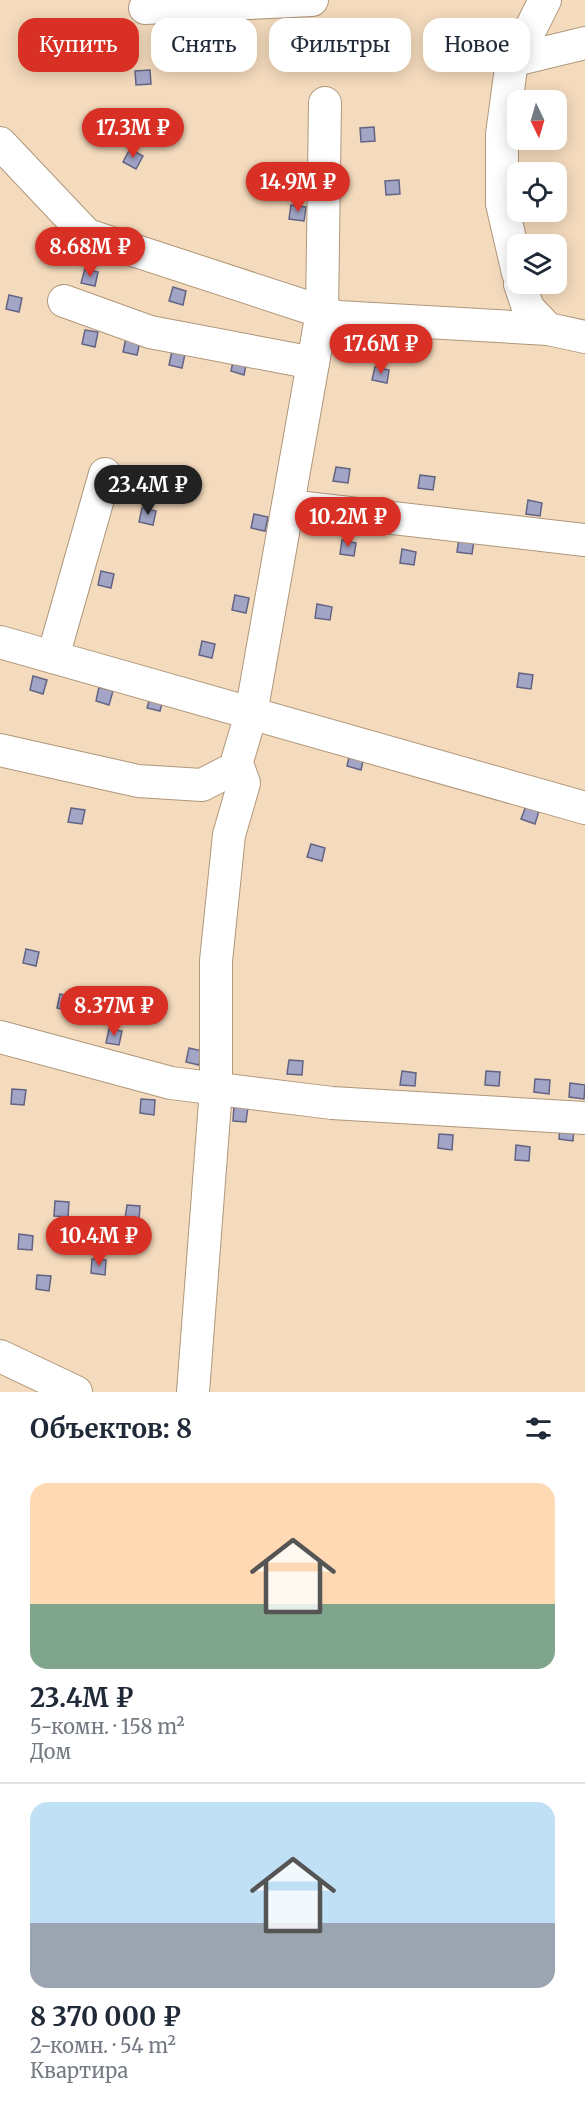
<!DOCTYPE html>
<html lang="ru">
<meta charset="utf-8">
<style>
body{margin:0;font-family:Merriweather,serif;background:#f6f6f7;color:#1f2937;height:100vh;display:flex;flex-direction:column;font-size:22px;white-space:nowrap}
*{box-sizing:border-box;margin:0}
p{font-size:20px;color:#747a83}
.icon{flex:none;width:33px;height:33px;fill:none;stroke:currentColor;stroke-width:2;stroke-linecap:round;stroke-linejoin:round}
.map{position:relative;height:1392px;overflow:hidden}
.details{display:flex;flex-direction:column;background:#fff;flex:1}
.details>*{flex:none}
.hud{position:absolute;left:18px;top:18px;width:549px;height:54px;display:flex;gap:12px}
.needle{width:39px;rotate:175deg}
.buttons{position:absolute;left:507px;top:90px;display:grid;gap:12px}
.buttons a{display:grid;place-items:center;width:60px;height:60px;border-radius:12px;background:#fff;box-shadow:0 3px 15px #0003;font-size:30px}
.price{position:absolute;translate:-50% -51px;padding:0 14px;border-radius:21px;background:#d93025;color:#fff;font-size:20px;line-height:39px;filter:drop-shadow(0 2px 3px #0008)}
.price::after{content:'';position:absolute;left:50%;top:36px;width:18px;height:14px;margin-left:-9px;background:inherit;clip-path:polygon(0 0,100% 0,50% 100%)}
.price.selected{background:#222;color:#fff}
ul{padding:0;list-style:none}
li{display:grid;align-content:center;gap:12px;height:318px;padding:0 30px}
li+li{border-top:2px solid #e0e1e3}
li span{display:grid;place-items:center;height:186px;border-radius:18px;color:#555}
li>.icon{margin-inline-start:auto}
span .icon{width:108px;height:108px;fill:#fffc;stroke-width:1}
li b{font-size:26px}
h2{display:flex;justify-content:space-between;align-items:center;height:72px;padding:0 30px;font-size:26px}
.chip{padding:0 21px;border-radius:18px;background:#fff;box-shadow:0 3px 15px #0003;font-size:21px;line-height:54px}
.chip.selected{background:#d93025;color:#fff}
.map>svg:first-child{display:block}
.building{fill:#a3a5c7;stroke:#636484;stroke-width:1.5}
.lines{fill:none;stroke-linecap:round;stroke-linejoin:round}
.minor-casing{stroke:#af977a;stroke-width:34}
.minor{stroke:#fff;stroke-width:32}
</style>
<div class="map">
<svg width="585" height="1392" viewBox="0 0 585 1392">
<rect width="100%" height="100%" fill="#f5dbbd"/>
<g class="building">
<polygon points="327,41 342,41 343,54 328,55"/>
<polygon points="150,70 151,84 136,85 135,71"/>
<polygon points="374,127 375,141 361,142 360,128"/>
<polygon points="130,149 143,156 136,169 123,162"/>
<polygon points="399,180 400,194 386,195 385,181"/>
<polygon points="291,205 306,207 304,221 289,219"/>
<polygon points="85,269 98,272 95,286 81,283"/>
<polygon points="173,287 186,291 183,305 169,301"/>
<polygon points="9,295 22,298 19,312 6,309"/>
<polygon points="85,330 98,332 95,347 82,344"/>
<polygon points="126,338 140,341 137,355 123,352"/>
<polygon points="172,351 185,354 182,368 169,365"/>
<polygon points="234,357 247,360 244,375 231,371"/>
<polygon points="375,367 389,370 387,383 372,380"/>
<polygon points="336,467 350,469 348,483 333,481"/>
<polygon points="420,475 435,477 433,490 418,488"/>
<polygon points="528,500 542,503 540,516 526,514"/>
<polygon points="142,508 156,511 153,525 139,522"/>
<polygon points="254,514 268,517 265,531 251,528"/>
<polygon points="459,538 474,540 472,554 457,552"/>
<polygon points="342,540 356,543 354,556 340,554"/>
<polygon points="402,549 416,552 414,565 400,563"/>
<polygon points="101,571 114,574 111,588 98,585"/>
<polygon points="235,595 249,598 246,613 232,610"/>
<polygon points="317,604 332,607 330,620 315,618"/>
<polygon points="202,641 215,644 212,658 199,655"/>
<polygon points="519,673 533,675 531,689 517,687"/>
<polygon points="33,676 47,680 43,694 30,690"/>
<polygon points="99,687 113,691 109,705 96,701"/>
<polygon points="151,694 164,697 160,711 147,708"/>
<polygon points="350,753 364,757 361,770 347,766"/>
<polygon points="526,806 539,811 535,824 521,819"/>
<polygon points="71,808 85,810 82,824 68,822"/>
<polygon points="311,844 325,848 322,861 307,857"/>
<polygon points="26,949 39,952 36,966 23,963"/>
<polygon points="60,994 74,997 71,1011 57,1008"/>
<polygon points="109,1029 122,1031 119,1045 106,1043"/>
<polygon points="189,1048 202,1051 199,1065 186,1062"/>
<polygon points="289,1060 303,1061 302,1075 287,1074"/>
<polygon points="402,1071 416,1073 415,1086 400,1085"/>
<polygon points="486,1071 500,1072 499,1086 485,1085"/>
<polygon points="535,1079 550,1080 549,1094 534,1092"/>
<polygon points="570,1083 585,1085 584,1099 569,1097"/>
<polygon points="12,1089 26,1090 24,1105 11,1104"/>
<polygon points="141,1099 155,1100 154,1115 140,1113"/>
<polygon points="234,1106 248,1107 246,1122 233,1121"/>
<polygon points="560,1125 574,1126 573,1141 559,1139"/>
<polygon points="439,1134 453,1135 452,1150 438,1148"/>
<polygon points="516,1145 530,1147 529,1161 515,1160"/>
<polygon points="55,1201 69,1202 68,1217 54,1216"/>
<polygon points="127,1205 140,1206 139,1220 125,1219"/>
<polygon points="19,1234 33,1236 32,1250 18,1249"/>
<polygon points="92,1259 106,1260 105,1275 91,1273"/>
<polygon points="37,1275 51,1276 49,1291 36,1289"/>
</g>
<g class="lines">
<g class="minor-casing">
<g id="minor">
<polyline points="145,8 312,0"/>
<polyline points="515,60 585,43"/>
<polyline points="0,143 87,235 338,317 548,329"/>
<polyline points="518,273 502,204 502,134 511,68 545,0"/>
<polyline points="520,284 528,308 548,329 585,337"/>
<polyline points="64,301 150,332 313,363"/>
<polyline points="288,506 585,540"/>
<polyline points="0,642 585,808"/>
<polyline points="53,657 105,474"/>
<polyline points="0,750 138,781 202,785 235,768 251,714 322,312 325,103"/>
<polyline points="0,1037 171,1083 332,1103 585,1118"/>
<polyline points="0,1356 76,1392"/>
<polyline points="193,1392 216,1089 216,961 229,835 244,783 237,764"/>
</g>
</g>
<use href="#minor" class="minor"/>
</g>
</svg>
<div class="buttons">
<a><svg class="needle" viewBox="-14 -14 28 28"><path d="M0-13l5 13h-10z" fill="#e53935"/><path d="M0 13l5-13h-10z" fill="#747a83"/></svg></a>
<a><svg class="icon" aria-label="locate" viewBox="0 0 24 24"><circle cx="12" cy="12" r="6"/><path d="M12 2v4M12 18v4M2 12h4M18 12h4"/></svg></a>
<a><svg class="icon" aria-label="layers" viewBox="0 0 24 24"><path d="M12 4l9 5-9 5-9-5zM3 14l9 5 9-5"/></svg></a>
</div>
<b class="price" style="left:133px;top:159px">17.3M ₽</b>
<b class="price" style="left:298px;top:213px">14.9M ₽</b>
<b class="price" style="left:90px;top:278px">8.68M ₽</b>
<b class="price" style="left:381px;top:375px">17.6M ₽</b>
<b class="price selected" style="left:148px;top:516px">23.4M ₽</b>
<b class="price" style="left:348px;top:548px">10.2M ₽</b>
<b class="price" style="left:114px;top:1037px">8.37M ₽</b>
<b class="price" style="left:99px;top:1267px">10.4M ₽</b>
<div class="hud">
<a class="chip selected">Купить</a>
<a class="chip">Снять</a>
<a class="chip">Фильтры</a>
<a class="chip">Новое</a>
</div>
</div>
<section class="details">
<h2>Объектов: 8<svg class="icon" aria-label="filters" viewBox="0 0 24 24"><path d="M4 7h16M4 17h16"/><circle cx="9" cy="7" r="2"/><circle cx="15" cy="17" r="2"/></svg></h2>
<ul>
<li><span style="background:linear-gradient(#ffd9b3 65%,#7fa58c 0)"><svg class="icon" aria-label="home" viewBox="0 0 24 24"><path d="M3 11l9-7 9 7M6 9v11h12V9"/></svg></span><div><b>23.4M ₽</b><p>5-комн. · 158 m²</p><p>Дом</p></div></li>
<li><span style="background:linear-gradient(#bfe0f5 65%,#9aa5b1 0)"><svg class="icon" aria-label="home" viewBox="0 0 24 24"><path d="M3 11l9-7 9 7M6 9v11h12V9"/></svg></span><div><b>8 370 000 ₽</b><p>2-комн. · 54 m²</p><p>Квартира</p></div></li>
</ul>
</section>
